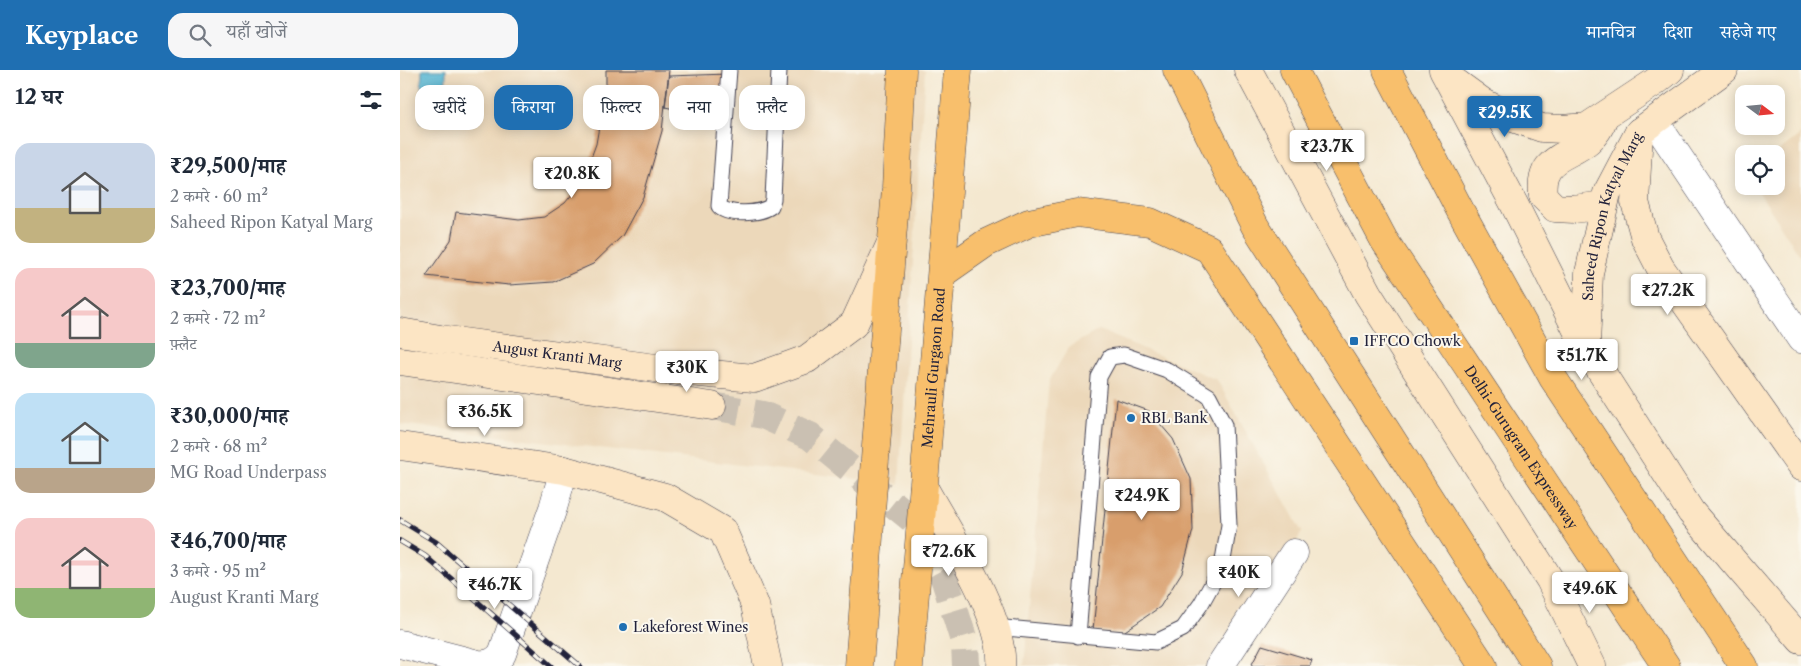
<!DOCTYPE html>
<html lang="hi">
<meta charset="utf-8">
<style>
body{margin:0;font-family:"Libre Caslon Text","Noto Serif Devanagari",serif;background:#f6f6f7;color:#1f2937;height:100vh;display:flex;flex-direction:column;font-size:19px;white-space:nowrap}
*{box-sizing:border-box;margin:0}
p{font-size:16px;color:#747a83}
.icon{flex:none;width:28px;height:28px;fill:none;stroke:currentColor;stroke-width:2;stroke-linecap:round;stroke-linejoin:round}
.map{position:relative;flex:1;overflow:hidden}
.side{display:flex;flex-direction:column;background:#fff;width:400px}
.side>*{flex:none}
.top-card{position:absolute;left:15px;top:15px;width:475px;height:45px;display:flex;gap:10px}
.needle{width:32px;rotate:106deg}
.buttons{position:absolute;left:1335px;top:15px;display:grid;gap:10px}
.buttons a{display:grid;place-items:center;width:50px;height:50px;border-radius:10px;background:#fff;box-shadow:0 2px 12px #0003;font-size:25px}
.price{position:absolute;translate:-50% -42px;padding:0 11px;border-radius:5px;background:#fff;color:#222;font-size:16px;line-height:32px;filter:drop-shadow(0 1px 2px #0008)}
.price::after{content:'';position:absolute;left:50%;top:30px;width:15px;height:11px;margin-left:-8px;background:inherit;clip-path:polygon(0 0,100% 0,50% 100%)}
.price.active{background:#1f6fb2;color:#fff}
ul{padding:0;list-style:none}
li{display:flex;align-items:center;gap:15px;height:125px;padding:0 15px}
li span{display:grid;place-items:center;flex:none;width:140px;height:100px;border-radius:15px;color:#555}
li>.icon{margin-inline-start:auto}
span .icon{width:60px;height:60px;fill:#fffc;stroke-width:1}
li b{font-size:21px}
h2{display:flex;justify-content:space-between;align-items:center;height:60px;padding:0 15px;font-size:21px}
.tag{padding:0 18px;border-radius:15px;background:#fff;box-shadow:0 2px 12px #0003;font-size:18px;line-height:45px}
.tag.active{background:#1f6fb2;color:#fff}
header{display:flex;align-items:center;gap:30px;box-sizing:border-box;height:70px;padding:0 25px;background:#1f6fb2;color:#fff}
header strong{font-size:24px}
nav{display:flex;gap:28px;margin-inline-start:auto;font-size:18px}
.search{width:350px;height:45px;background:#f6f6f7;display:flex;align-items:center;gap:12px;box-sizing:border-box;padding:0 18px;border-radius:15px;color:#747a83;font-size:19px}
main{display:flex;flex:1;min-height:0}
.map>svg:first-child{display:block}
.built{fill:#ecd8ba}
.water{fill:#54b5d3;stroke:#3b6c87}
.building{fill:#d89e6c}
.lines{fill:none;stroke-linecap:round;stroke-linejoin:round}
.secondary-tunnel{stroke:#cac0b2;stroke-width:28;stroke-dasharray:28 14;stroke-linecap:butt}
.lane-casing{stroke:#424051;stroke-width:17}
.street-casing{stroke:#424051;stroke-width:29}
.secondary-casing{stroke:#424051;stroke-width:29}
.primary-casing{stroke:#424051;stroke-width:29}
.highway-casing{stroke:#424051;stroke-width:29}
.lane{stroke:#fff;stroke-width:15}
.street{stroke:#fff;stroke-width:28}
.secondary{stroke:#fce5c4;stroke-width:28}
.primary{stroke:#f8bf6c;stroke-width:28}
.highway{stroke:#f8bf6c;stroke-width:28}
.rail-casing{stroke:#22223b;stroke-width:5.5}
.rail{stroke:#fbf7ec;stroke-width:4;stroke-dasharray:11;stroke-linecap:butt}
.poi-dot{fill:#1f6fb2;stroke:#fbf7ec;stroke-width:2}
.labels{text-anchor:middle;stroke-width:4;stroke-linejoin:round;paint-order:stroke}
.street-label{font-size:14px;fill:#22223b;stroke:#fbf7ec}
.poi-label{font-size:14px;fill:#22223b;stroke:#fbf7ec;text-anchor:start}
</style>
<header>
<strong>Keyplace</strong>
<div class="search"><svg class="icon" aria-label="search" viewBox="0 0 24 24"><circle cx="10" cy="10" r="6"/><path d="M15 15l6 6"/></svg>यहाँ खोजें</div>
<nav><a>मानचित्र</a><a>दिशा</a><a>सहेजे गए</a></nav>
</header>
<main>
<section class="side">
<h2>12 घर<svg class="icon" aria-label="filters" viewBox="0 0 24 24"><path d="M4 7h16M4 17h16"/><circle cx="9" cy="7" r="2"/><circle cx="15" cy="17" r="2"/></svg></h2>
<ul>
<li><span style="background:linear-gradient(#c9d6e8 65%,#c2b280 0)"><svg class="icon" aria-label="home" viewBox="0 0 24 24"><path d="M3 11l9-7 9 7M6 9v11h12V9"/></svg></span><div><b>₹29,500/माह</b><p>2 कमरे · 60 m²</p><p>Saheed Ripon Katyal Marg</p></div></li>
<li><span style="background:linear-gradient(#f6c9c9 75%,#7fa58c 0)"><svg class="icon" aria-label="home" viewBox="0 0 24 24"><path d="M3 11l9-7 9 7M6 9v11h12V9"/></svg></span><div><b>₹23,700/माह</b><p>2 कमरे · 72 m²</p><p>फ़्लैट</p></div></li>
<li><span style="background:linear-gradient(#bfe0f5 75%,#b9a48a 0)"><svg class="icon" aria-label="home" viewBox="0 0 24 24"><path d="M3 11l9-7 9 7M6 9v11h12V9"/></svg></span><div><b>₹30,000/माह</b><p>2 कमरे · 68 m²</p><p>MG Road Underpass</p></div></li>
<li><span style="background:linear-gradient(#f6c9c9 70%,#8fb573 0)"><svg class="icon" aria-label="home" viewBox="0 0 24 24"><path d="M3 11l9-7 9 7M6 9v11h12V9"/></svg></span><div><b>₹46,700/माह</b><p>3 कमरे · 95 m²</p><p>August Kranti Marg</p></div></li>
</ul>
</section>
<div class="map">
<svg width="1401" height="596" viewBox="0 0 1401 596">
<rect width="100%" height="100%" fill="#fbf7ec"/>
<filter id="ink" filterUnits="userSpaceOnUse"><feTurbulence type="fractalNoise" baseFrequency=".02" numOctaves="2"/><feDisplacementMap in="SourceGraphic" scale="10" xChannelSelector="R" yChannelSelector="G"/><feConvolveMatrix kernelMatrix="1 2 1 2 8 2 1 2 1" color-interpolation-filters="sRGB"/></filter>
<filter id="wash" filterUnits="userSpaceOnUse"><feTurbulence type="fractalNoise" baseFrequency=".0096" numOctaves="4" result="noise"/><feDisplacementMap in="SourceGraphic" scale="20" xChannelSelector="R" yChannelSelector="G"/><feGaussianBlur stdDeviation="1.12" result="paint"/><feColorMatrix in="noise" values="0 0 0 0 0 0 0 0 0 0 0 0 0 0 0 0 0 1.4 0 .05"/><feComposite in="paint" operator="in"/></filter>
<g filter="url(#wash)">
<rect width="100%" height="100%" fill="#f4e8d0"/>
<g class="built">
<polygon points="0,0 525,0 499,414 0,354"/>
<polygon points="1401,64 1401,187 1355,116 1376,116 1375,84"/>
<polygon points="699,260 817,310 902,462 823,596 624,596 649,311 669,277"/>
</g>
<polygon class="water" points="22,0 46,0 45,54 20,53"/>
<g id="blocks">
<g class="building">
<polygon points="206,0 269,0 262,61 243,127 222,166 193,194 153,212 109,215 26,206 51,170 56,142 119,150 144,147 165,133 182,112 196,74 206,16"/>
<polygon points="328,4 323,49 265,37 269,6"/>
<polygon points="716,329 749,341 773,369 791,409 793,460 782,502 760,537 722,563 693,560"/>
<polygon points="862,575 912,590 910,596 851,596"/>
</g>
</g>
</g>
<g filter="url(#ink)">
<use href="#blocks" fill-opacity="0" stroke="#424051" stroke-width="1"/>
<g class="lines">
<polyline class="secondary-tunnel" points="312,336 363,345 410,366 512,449 544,507 565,574 566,596"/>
<g class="lane-casing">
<g id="lane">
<path d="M329 0 319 136C327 146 361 144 371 136L373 129 379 0"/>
<polyline points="595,557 756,572 783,559 801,534 822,496 829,455 824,355 809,326 767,300 724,285 710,287 699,307 678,566"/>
</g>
</g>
<g class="street-casing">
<g id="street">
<polyline points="1255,52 1401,269"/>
<path d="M0 574 78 594C89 595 95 592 102 584L153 438 164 400"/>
<polyline points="820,596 894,483"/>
</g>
</g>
<g class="secondary-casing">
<g id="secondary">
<polyline points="848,0 968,224 1150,510 1192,596"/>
<polyline points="1043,0 1113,132 1186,278 1291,442 1401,570"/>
<polyline points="1051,9 1084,33 1113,48 1142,58 1162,59 1187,57 1255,12 1270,0"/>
<path d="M1204 47C1188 94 1137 74 1143 126L1155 138 1174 139 1204 135"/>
<polyline points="1239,62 1235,132 1245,168 1260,197 1401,397"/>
<path id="s1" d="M0 262 40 269 278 301 354 308 407 289 454 254 490 175"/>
<path id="s2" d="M1186 276 1189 203 1207 123 1239 62 1324 0"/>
<polyline points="0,291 312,336"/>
<polyline points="0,376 164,400 265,427 323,461 355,535 368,596"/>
<path d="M524 418C548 462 605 547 601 596"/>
</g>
</g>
<g class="primary-casing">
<g id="primary">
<polyline points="777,0 855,156 1137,596"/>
<polyline points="543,203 586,173 629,153 677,143 750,152 809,179 1083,596"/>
</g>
</g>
<g class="highway-casing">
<g id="highway">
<path id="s3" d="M894 0 984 170 1266 596"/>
<polyline points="987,0 1060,140 1153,308 1344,596"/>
<polyline points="459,596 496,118 502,0"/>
<path id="s4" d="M509 596 558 0"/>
</g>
</g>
<use href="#lane" class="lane"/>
<use href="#street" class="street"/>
<use href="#secondary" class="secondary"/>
<use href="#primary" class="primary"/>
<use href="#highway" class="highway"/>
<g class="rail-casing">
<g id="rail">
<polyline points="0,450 36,472 180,596"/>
<polyline points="0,471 25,486 151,596"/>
</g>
</g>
<use href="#rail" class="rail"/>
</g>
</g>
<g class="poi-dot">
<rect x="949" y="266" width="10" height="10" rx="2.5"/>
<circle cx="731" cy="348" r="5"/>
<circle cx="223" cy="557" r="5"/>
</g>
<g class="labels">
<g class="street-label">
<text dy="5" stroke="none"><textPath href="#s2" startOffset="134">Saheed Ripon Katyal Marg</textPath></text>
<text dy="5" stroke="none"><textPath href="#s1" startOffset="159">August Kranti Marg</textPath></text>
<text dy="5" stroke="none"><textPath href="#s4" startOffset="299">Mehrauli Gurgaon Road</textPath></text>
<text dy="5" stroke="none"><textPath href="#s3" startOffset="441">Delhi-Gurugram Expressway</textPath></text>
</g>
<g class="poi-label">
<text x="964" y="276">IFFCO Chowk</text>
<text x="741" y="353">RBL Bank</text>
<text x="233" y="562">Lakeforest Wines</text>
</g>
</g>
</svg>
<div class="buttons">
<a><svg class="needle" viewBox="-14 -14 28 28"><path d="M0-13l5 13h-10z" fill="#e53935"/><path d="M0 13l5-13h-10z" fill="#747a83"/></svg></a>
<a><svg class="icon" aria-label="locate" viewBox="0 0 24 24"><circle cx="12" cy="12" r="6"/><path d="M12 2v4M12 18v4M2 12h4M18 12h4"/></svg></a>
</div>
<b class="price active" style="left:1105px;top:68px">₹29.5K</b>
<b class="price" style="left:927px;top:102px">₹23.7K</b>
<b class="price" style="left:172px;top:129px">₹20.8K</b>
<b class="price" style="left:1268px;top:246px">₹27.2K</b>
<b class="price" style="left:1182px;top:311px">₹51.7K</b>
<b class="price" style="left:287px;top:323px">₹30K</b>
<b class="price" style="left:85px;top:367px">₹36.5K</b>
<b class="price" style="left:742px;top:451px">₹24.9K</b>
<b class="price" style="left:549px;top:507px">₹72.6K</b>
<b class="price" style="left:839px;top:528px">₹40K</b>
<b class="price" style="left:95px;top:540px">₹46.7K</b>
<b class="price" style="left:1190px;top:544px">₹49.6K</b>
<div class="top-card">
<a class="tag">खरीदें</a>
<a class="tag active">किराया</a>
<a class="tag">फ़िल्टर</a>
<a class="tag">नया</a>
<a class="tag">फ़्लैट</a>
</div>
</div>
</main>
